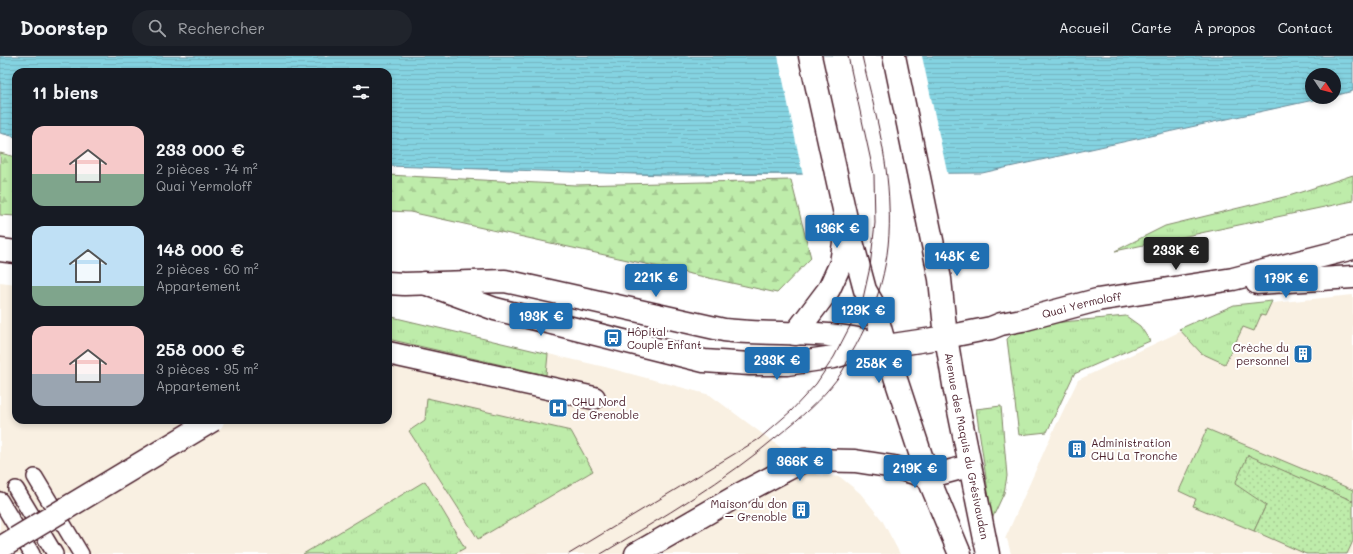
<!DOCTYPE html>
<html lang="fr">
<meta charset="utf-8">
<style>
body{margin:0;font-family:Mali,sans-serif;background:#20242c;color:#f1f3f6;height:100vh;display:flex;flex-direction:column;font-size:15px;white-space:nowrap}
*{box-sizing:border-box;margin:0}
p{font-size:13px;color:#9ea1a6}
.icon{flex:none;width:22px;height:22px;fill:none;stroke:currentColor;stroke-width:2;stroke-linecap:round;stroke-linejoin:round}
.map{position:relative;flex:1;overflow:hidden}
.details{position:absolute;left:12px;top:12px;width:380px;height:356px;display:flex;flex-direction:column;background:#171b24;border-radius:12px;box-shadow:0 2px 6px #0003}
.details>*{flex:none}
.needle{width:26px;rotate:125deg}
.controls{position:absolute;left:1305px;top:12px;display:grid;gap:8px}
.controls a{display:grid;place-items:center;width:36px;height:36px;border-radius:50%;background:#171b24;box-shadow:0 2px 6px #0003;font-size:20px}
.price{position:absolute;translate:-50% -34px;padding:0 9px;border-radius:4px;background:#1f6fb2;color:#fff;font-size:13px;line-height:26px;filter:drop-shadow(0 1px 2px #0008)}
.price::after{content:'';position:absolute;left:50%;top:24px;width:12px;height:9px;margin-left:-6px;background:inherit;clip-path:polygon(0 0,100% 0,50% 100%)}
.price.active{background:#222;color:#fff}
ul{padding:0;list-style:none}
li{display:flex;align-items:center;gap:12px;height:100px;padding:0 20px}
li span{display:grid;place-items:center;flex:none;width:112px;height:80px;border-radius:12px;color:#555}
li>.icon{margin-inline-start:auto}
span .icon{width:48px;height:48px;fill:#fffc;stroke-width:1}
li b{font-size:17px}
h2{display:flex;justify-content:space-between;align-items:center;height:48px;padding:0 20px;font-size:17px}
header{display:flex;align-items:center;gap:24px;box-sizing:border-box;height:56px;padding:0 20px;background:#171b24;border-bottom:1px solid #363941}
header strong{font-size:19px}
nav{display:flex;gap:22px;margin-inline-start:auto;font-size:14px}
.search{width:280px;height:36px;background:#20242c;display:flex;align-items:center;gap:10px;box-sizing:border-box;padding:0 14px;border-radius:22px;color:#9ea1a6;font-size:15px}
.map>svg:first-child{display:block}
.built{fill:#f9f0e2}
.grass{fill:url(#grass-tufts);stroke:#84866a}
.forest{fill:url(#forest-firs);stroke:#84866a}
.park{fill:url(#park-dots);stroke:#84866a}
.water{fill:url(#water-rules);stroke:#6d8b98}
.pier{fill:#fff}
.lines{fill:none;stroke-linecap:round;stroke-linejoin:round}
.service-casing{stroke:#4a1f2b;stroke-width:18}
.pedestrian-casing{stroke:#4a1f2b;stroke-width:25}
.minor-casing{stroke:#4a1f2b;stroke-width:25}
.tertiary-casing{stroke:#4a1f2b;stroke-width:25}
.service{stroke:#fff;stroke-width:15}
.pedestrian{stroke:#fff;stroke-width:22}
.minor{stroke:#fff;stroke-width:22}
.tertiary{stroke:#fff;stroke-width:22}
.tram{stroke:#4a1f2b;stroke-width:1}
.pedestrian-bridge-casing{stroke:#4a1f2b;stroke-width:25;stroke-linecap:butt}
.pedestrian-bridge{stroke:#fff;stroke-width:22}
.labels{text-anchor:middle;stroke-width:4;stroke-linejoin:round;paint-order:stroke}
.street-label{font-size:11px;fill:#4a1f2b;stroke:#fff}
.poi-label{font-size:11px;fill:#4a1f2b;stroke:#fff;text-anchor:start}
</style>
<header>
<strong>Doorstep</strong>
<div class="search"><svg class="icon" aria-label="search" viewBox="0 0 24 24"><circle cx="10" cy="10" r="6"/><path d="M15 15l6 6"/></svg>Rechercher</div>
<nav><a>Accueil</a><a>Carte</a><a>À propos</a><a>Contact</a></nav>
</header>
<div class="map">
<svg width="1353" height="498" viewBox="0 0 1353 498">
<defs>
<pattern id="grass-tufts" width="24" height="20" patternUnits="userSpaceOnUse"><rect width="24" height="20" fill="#beecaa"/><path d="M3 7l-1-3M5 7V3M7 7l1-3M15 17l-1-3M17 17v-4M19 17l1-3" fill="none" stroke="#a5ca92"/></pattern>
<pattern id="forest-firs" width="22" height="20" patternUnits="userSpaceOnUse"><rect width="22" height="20" fill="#beecaa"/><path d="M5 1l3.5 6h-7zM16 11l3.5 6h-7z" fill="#a5ca92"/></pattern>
<pattern id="park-dots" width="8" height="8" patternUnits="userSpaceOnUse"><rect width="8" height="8" fill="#beecaa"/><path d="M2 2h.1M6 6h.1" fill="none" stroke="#a5ca92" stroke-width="1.8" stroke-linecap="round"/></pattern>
<pattern id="water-rules" width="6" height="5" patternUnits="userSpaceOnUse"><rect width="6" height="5" fill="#84d3e1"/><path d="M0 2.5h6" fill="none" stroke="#74b5c1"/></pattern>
</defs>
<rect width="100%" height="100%" fill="#fff"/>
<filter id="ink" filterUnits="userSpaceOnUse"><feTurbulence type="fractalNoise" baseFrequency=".025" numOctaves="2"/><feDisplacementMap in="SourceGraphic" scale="8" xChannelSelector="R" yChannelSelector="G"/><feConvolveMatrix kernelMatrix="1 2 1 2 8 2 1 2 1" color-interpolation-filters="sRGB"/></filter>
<g filter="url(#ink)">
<g class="built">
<polygon points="0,226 16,228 16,364 388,364 389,261 605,311 710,339 818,419 840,421 860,437 882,464 900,498 0,498"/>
<polygon points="1353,239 1353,498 1011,498 1007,483 1005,483 1050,382 1078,324 1232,251"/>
</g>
<g class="grass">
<polygon points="1353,119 1353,145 1115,195 1165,170 1292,139"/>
<polygon points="1272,245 1265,260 1261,259 1254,275 1243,271 1225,308 1201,297 1179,273 1234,249"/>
<polygon points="388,260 548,298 546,319 388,283"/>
<polygon points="1126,260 1140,270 1150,285 1074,318 1047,376 1019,379 1007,283 1020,270"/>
<polygon points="427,342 571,375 593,415 478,483 409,375 425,364"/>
<polygon points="1001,350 1007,420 1004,437 992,463 976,353"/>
<polygon points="1207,373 1353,434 1353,445 1248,400 1266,449 1254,475 1193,450 1196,443 1179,435"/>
<polygon points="425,425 465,492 454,498 303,498"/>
</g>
<g class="forest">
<polygon points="0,97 16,101 16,160 0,159"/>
<polygon points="388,119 575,129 791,124 811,202 777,237 410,156 388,155"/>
</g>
<polygon class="park" points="1248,399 1353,445 1353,485 1347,498 1306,498 1254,475 1266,449 1235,428"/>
<polygon class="water" points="0,0 1353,0 1353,35 1334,40 1334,19 1312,19 1312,41 1327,41 982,117 665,119 388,110 388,16 16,16 16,81 0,77"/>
<polygon class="pier" points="778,0 922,0 948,120 803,120"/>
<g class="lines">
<g class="service-casing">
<g id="service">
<polyline points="35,421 81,498"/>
<polyline points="16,433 55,498"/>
<polyline points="0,444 32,498"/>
</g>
</g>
<g class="pedestrian-casing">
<polyline id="pedestrian" points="388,297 594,342"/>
</g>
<g class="minor-casing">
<polyline id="minor" points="636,498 742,437 805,404 855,405 894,411 928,421 969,410"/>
</g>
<g class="tertiary-casing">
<g id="tertiary">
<path id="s1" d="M894 0 940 223 946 281 955 335 988 498"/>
<polyline points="847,167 865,234 874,250 885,290 928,421 960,498"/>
<polyline points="0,194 16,196"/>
<path d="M388 227 404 228 505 225 724 274C773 280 826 273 874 287"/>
<path id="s2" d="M424 227 495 253 704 305 750 308H787L834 301 853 295 946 281 991 272 1001 268 1022 264 1097 244 1233 223 1353 192"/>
<polyline points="1257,227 1353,221"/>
<polyline points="795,278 829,233 841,207 847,167 810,0"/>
</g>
</g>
<use href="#service" class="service"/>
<use href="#pedestrian" class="pedestrian"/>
<use href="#minor" class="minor"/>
<use href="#tertiary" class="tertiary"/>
<g class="tram">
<polyline points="569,498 759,383 791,355 816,328 834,301 862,247 870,211 875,167 874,119 848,0"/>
<path d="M601 498C663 461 725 425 780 378 800 362 821 344 837 323 843 316 847 306 851 298 878 252 892 203 889 150 888 99 873 49 862 0"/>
</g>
<g class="pedestrian-bridge-casing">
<polyline id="pedestrian-bridge" points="0,492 213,364"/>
</g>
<use href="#pedestrian-bridge" class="pedestrian-bridge"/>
</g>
</g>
<defs>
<g id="bus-square" transform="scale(1)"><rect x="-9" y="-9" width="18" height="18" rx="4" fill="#1f6fb2" stroke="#fff"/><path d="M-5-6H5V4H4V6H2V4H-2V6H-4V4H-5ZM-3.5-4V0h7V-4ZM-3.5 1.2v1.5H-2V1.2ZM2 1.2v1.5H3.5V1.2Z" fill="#fff"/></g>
<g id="building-square" transform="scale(1)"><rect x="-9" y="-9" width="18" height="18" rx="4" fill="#1f6fb2" stroke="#fff"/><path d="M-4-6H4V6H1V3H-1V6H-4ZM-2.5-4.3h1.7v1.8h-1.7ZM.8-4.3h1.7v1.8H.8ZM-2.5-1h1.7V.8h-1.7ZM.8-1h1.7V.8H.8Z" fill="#fff"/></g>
<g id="hospital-square" transform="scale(1)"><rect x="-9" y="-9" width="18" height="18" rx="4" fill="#1f6fb2" stroke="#fff"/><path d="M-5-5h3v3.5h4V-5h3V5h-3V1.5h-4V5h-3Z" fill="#fff"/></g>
</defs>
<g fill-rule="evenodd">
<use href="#bus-square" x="613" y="282"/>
<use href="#building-square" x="1303" y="298"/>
<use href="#hospital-square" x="558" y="352"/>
<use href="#building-square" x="1077" y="393"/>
<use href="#building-square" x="801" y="454"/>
</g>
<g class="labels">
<g class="street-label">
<text dy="4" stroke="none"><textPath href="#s2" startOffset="675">Quai Yermoloff</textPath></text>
<text dy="4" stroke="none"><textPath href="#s1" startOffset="397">Avenue des Maquis du Grésivaudan</textPath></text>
</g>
<g class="poi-label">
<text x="627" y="280">Hôpital<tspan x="627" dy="13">Couple Enfant</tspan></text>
<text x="1289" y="296" text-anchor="end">Crèche du<tspan x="1289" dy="13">personnel</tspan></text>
<text x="572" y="350">CHU Nord<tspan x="572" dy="13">de Grenoble</tspan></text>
<text x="1091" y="391">Administration<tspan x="1091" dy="13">CHU La Tronche</tspan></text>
<text x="787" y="452" text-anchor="end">Maison du don<tspan x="787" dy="13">– Grenoble</tspan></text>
</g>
</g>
</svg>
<div class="controls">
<a><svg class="needle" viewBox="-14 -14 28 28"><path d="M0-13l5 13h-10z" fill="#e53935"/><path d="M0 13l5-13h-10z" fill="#9ea1a6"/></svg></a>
</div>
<b class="price" style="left:837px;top:193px">136K €</b>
<b class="price active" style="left:1176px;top:215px">233K €</b>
<b class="price" style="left:957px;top:221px">148K €</b>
<b class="price" style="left:656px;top:242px">221K €</b>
<b class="price" style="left:1286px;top:243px">179K €</b>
<b class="price" style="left:863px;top:275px">129K €</b>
<b class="price" style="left:541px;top:281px">193K €</b>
<b class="price" style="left:777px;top:325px">233K €</b>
<b class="price" style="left:879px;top:328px">258K €</b>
<b class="price" style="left:800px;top:426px">366K €</b>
<b class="price" style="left:915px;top:433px">219K €</b>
<section class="details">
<h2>11 biens<svg class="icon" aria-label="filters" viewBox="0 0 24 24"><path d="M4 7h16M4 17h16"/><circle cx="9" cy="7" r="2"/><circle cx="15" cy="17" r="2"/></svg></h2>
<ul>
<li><span style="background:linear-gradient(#f6c9c9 60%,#7fa58c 0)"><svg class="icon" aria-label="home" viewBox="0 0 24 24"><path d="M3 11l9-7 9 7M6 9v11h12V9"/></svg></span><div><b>233 000 €</b><p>2 pièces · 74 m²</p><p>Quai Yermoloff</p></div></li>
<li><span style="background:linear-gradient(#bfe0f5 75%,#7fa58c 0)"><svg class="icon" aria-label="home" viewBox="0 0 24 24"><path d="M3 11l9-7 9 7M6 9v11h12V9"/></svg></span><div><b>148 000 €</b><p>2 pièces · 60 m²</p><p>Appartement</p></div></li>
<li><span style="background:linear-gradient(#f6c9c9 60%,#9aa5b1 0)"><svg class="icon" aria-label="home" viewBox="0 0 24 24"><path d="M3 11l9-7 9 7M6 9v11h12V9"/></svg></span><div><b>258 000 €</b><p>3 pièces · 95 m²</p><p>Appartement</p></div></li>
</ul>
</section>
</div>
